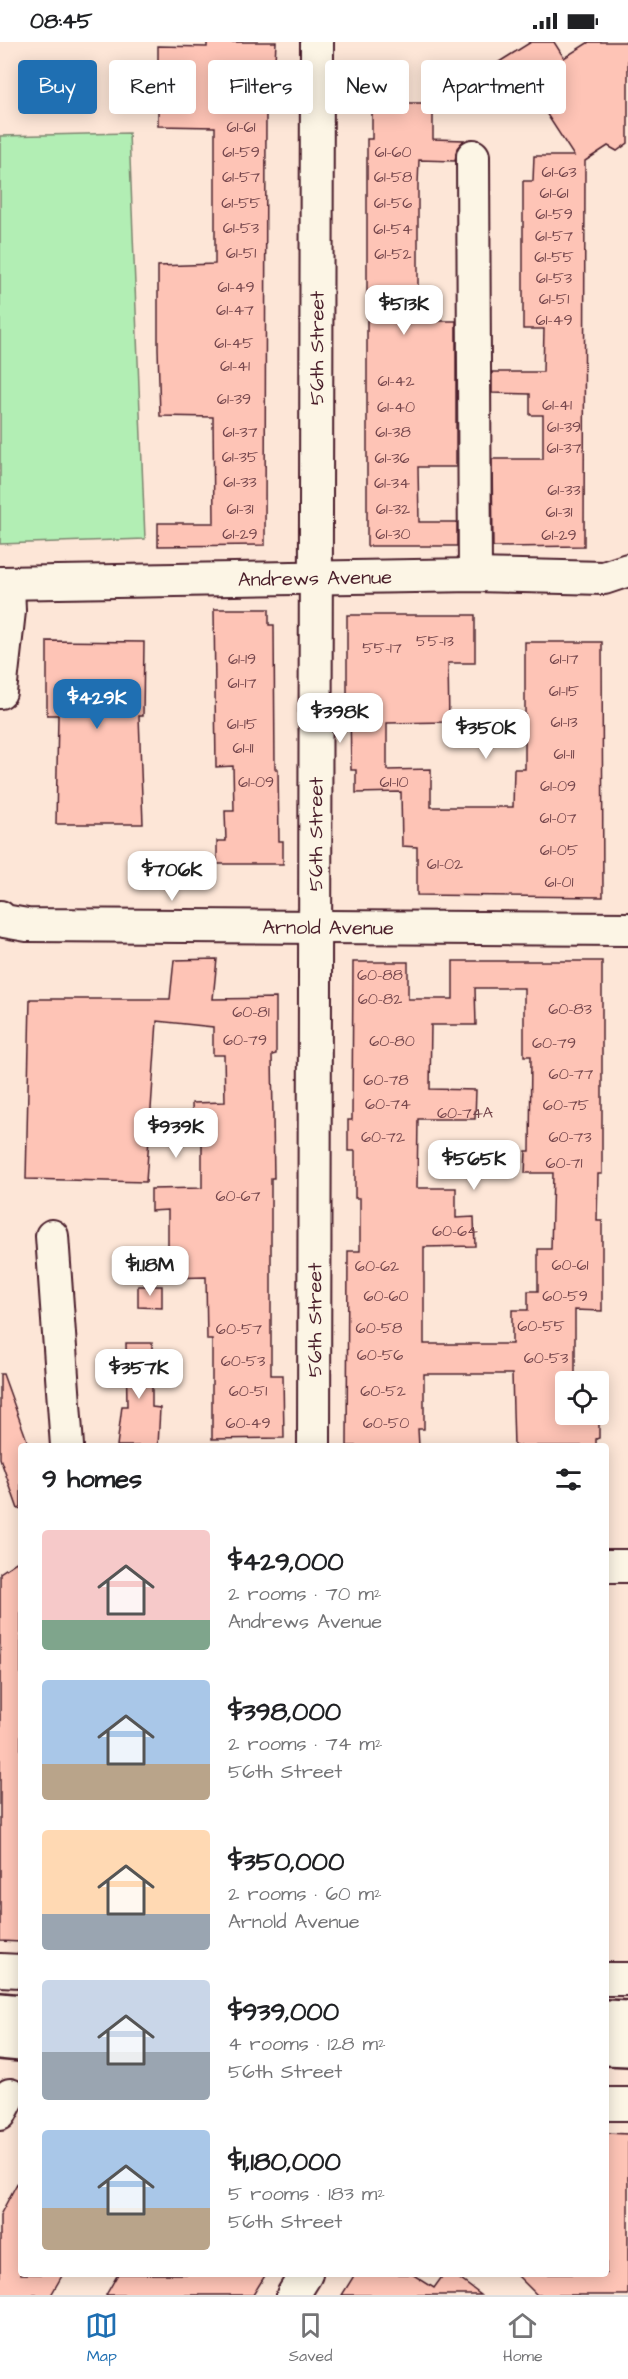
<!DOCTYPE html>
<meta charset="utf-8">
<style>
body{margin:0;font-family:"Architects Daughter",sans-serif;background:#f6f6f6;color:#202124;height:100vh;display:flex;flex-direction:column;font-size:22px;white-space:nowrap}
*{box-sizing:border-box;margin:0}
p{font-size:20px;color:#757577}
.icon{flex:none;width:33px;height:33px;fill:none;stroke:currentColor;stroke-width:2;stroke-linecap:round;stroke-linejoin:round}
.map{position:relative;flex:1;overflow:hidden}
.sheet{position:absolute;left:18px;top:1401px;width:591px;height:834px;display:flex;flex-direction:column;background:#fff;border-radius:6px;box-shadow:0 3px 15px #0003}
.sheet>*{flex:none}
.banner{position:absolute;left:18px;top:18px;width:592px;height:54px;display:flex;gap:12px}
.controls{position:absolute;left:555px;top:1329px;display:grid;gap:12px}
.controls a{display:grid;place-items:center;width:54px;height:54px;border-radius:6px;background:#fff;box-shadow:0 3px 15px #0003;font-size:30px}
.price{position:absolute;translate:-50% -51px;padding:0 14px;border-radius:12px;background:#fff;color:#222;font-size:20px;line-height:39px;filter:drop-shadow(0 2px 3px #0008)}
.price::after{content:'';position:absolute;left:50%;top:36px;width:18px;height:14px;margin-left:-9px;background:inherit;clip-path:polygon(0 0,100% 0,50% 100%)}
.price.active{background:#1f6fb2;color:#fff}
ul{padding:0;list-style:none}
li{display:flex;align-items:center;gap:18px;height:150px;padding:0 24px}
li span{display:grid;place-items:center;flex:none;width:168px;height:120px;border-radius:6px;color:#555}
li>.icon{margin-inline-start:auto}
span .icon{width:72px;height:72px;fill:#fffc;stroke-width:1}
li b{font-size:26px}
h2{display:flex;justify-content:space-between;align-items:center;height:72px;padding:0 24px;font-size:26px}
.chip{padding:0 21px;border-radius:6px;background:#fff;box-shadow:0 3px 15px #0003;font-size:21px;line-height:54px}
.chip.active{background:#1f6fb2;color:#fff}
.status{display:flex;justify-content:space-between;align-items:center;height:42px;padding:0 30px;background:#fff;direction:ltr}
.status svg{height:16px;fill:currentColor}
.tab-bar{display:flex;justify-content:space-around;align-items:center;height:84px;border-top:2px solid #e0e0e0;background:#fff;font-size:16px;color:#757577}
.tab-bar a{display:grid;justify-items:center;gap:3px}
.tab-bar .active{color:#1f6fb2}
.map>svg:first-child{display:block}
.green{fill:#b2eeb4;stroke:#7e8670;stroke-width:1.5}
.building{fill:#fec4b6;stroke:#4a1f2b;stroke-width:1.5;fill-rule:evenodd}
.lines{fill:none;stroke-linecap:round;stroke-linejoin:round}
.minor-casing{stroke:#4a1f2b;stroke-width:36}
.major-casing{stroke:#4a1f2b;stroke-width:38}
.minor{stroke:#fcf5e5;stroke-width:32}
.major{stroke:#fcf5e5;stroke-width:33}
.labels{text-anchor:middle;stroke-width:5;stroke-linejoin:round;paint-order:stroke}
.number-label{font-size:16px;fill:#77484e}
.street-label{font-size:20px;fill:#4a1f2b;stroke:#fcf5e5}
</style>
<div class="status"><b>08:45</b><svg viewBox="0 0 49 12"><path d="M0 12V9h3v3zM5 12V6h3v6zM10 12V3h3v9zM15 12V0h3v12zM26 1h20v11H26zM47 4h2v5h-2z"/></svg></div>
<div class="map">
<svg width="628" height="2253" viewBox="0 0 628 2253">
<rect width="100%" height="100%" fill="#fde6d7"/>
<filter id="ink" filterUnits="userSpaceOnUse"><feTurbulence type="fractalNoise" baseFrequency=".0167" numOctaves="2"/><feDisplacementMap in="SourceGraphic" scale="12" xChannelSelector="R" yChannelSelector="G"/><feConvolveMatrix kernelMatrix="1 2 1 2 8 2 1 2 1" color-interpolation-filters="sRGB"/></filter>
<g filter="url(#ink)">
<polygon class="green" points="129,91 145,497 0,502 0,94"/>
<g class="building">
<polygon points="207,0 276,0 273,58 266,58 265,503 158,504 158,481 214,481 213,375 160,374 158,306 158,224 215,222 215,85 158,84 158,4 207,5"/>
<polygon points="531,0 554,0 564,16 589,0 628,0 628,101 617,109 608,104 585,119 584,504 493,505 492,417 543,417 543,373 530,373 530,352 492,351 492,330 543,330 544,287 523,287 523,139 533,139 534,114 574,114 526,40 500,56 483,30"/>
<polygon points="372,61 433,61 433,97 464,98 457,106 455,119 419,118 418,142 418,279 456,279 456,425 418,425 419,480 457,480 457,504 367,504 367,97 372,97"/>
<polygon points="214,567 269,567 269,583 274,583 275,727 278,727 279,799 283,799 283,822 217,822 217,799 226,799 225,769 234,769 233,724 216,725"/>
<polygon points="347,573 475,573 475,621 448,621 449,680 387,681 387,728 431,727 431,765 513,765 514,727 525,727 525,600 602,600 603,855 417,853 417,805 402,804 401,750 356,751 356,728 351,728 350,662 347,662"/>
<polygon points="47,599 144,600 143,674 139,674 143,782 56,782 58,673 47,673"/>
<polygon points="217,917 213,957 276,956 276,1012 272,1013 274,1136 271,1136 271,1333 283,1333 284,1396 212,1397 212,1298 207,1298 206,1235 168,1236 168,1168 151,1169 151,1147 202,1146 202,1099 193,1100 192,1061 225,1060 224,1013 213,1013 213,985 157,979 146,1140 26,1137 30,957 170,957 174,918"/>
<path d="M453 919H602V1132H598L597 1179H602V1269L575 1268V1340H566V1372H598L599 1363V1396L596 1397V1404H514L512 1332H424V1387H418L419 1404H347L348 1209H360V1156H355V1109H348V1078H352L353 920H408V957H453ZM475 946H524V1014H531L530 1109H526L525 1131H553L551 1207H538V1249H528V1268H512V1302H424V1205L475 1204 474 1175 456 1176V1146H417L418 1077H475L476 1048 430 1047 431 983H476Z"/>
<polygon points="138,1244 162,1244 162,1266 138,1265"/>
<polygon points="126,1301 152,1301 152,1365 160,1366 158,1404 117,1404 122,1364 127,1364"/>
<polygon points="0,1332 3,1332 29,1404 21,1404 21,1466 18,1467 0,1416"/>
<polygon points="21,1517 21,1900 0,1899 0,1531"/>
<polygon points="606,2091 628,2092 628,2253 537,2253 516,2232 606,2232"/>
<polygon points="21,2134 21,2232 63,2232 51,2253 0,2253 0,2173"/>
<polygon points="118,2232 266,2232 253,2253 106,2253"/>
<polygon points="355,2232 412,2232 434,2246 444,2232 453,2232 481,2253 342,2253"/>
</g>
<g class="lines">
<g class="minor-casing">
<g id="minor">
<polyline points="473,114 475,533"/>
<path id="s1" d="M0 541 475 533 604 536 628 528"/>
<polyline points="0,650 9,569 8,541"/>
<path id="s2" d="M0 875 4 879 27 883 628 887"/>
<polyline points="52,1194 67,1404"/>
<path id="s3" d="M314 1404 317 0"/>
<polyline points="606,1524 628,1524"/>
<polyline points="0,1928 21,1929"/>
<polyline points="606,1937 628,1937"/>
<polyline points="606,2062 628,2062"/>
<polyline points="0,2072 10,2053"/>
<polyline points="293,2253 306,2232"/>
</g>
</g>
<g class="major-casing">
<g id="major">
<polyline points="0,1968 21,1970"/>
<polyline points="606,1975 628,1976"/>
<polyline points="0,2000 21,2002"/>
<polyline points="606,2006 628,2007"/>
</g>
</g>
<use href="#minor" class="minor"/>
<use href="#major" class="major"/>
</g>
</g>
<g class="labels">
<g class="number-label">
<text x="241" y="90">61-61</text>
<text x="241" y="115">61-59</text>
<text x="393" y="115">61-60</text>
<text x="559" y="135">61-63</text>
<text x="241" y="140">61-57</text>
<text x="393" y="140">61-58</text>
<text x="554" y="156">61-61</text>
<text x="241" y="166">61-55</text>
<text x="393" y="166">61-56</text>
<text x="554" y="177">61-59</text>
<text x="241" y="191">61-53</text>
<text x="393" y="192">61-54</text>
<text x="554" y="199">61-57</text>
<text x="241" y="216">61-51</text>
<text x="393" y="217">61-52</text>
<text x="554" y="220">61-55</text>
<text x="554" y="241">61-53</text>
<text x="236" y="250">61-49</text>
<text x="554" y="262">61-51</text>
<text x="235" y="273">61-47</text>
<text x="554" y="283">61-49</text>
<text x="234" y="306">61-45</text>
<text x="235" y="329">61-41</text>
<text x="396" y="344">61-42</text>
<text x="234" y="362">61-39</text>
<text x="557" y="368">61-41</text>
<text x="396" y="370">61-40</text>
<text x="564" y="390">61-39</text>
<text x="240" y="395">61-37</text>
<text x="393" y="395">61-38</text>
<text x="564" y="411">61-37</text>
<text x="240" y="420">61-35</text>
<text x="392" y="421">61-36</text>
<text x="240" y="445">61-33</text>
<text x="392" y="446">61-34</text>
<text x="564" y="453">61-33</text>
<text x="240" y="472">61-31</text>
<text x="393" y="472">61-32</text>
<text x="559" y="475">61-31</text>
<text x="240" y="497">61-29</text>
<text x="393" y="497">61-30</text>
<text x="559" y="498">61-29</text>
<text x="435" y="604">55-13</text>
<text x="382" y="611">55-17</text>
<text x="242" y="622">61-19</text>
<text x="564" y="622">61-17</text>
<text x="242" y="646">61-17</text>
<text x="564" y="654">61-15</text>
<text x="564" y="685">61-13</text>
<text x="242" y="687">61-15</text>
<text x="243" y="711">61-11</text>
<text x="564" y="717">61-11</text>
<text x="256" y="745">61-09</text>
<text x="394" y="745">61-10</text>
<text x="558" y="749">61-09</text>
<text x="558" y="781">61-07</text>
<text x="559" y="813">61-05</text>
<text x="445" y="827">61-02</text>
<text x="559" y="845">61-01</text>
<text x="380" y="938">60-88</text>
<text x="380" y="962">60-82</text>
<text x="570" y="972">60-83</text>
<text x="251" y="975">60-81</text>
<text x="245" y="1003">60-79</text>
<text x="392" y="1004">60-80</text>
<text x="554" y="1006">60-79</text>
<text x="571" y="1037">60-77</text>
<text x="386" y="1043">60-78</text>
<text x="388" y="1067">60-74</text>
<text x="566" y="1068">60-75</text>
<text x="465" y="1076">60-74A</text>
<text x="383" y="1100">60-72</text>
<text x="570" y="1100">60-73</text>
<text x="564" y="1126">60-71</text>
<text x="238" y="1159">60-67</text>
<text x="455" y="1194">60-64</text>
<text x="570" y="1228">60-61</text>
<text x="377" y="1229">60-62</text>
<text x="386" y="1259">60-60</text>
<text x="565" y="1259">60-59</text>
<text x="541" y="1289">60-55</text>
<text x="379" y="1291">60-58</text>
<text x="239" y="1292">60-57</text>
<text x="380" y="1318">60-56</text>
<text x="546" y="1321">60-53</text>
<text x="243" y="1324">60-53</text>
<text x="248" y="1354">60-51</text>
<text x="383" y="1354">60-52</text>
<text x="248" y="1386">60-49</text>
<text x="386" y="1386">60-50</text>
</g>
<g class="street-label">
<text dy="7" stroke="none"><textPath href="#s3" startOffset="1098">56th Street</textPath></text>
<text dy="7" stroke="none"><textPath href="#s1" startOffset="315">Andrews Avenue</textPath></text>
<text dy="7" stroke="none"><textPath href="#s3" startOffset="612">56th Street</textPath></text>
<text dy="7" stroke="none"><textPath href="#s2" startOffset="330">Arnold Avenue</textPath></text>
<text dy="7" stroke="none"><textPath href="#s3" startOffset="126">56th Street</textPath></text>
</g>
</g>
</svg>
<div class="controls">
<a><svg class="icon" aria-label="locate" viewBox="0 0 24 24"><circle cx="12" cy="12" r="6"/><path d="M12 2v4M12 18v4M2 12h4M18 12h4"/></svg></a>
</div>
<b class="price" style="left:404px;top:294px">$513K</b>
<b class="price active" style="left:97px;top:688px">$429K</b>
<b class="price" style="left:340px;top:702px">$398K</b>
<b class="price" style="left:486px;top:718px">$350K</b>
<b class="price" style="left:172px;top:860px">$706K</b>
<b class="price" style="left:176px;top:1117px">$939K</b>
<b class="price" style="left:474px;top:1149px">$565K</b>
<b class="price" style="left:150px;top:1255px">$1.18M</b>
<b class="price" style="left:139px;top:1358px">$357K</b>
<div class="banner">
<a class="chip active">Buy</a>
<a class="chip">Rent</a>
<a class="chip">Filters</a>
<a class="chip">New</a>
<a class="chip">Apartment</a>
</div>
<section class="sheet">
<h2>9 homes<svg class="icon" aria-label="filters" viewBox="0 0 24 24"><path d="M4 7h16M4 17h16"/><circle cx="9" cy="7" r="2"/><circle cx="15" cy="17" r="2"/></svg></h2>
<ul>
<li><span style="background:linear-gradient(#f6c9c9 75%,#7fa58c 0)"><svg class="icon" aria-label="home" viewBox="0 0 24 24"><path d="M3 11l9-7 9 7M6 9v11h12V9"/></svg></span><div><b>$429,000</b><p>2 rooms · 70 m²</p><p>Andrews Avenue</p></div></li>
<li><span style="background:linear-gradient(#a9c7e8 70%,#b9a48a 0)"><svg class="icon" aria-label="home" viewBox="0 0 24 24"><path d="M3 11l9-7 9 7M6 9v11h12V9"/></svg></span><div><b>$398,000</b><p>2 rooms · 74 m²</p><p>56th Street</p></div></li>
<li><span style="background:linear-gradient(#ffd9b3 70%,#9aa5b1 0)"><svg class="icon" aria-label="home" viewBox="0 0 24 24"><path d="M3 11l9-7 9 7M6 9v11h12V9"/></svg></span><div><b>$350,000</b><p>2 rooms · 60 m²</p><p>Arnold Avenue</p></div></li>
<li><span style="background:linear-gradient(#c9d6e8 60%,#9aa5b1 0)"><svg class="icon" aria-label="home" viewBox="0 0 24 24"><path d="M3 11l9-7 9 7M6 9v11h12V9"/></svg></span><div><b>$939,000</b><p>4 rooms · 128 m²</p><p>56th Street</p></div></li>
<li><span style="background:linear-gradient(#a9c7e8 65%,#b9a48a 0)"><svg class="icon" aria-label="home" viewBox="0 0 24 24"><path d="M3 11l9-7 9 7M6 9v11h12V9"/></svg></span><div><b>$1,180,000</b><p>5 rooms · 183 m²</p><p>56th Street</p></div></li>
</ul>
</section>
</div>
<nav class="tab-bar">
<a class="active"><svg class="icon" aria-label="map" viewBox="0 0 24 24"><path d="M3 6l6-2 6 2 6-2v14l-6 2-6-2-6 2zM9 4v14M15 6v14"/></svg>Map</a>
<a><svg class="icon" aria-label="saved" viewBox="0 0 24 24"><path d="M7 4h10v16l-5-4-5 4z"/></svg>Saved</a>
<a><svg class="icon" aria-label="home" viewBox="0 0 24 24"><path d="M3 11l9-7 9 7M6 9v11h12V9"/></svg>Home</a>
</nav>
